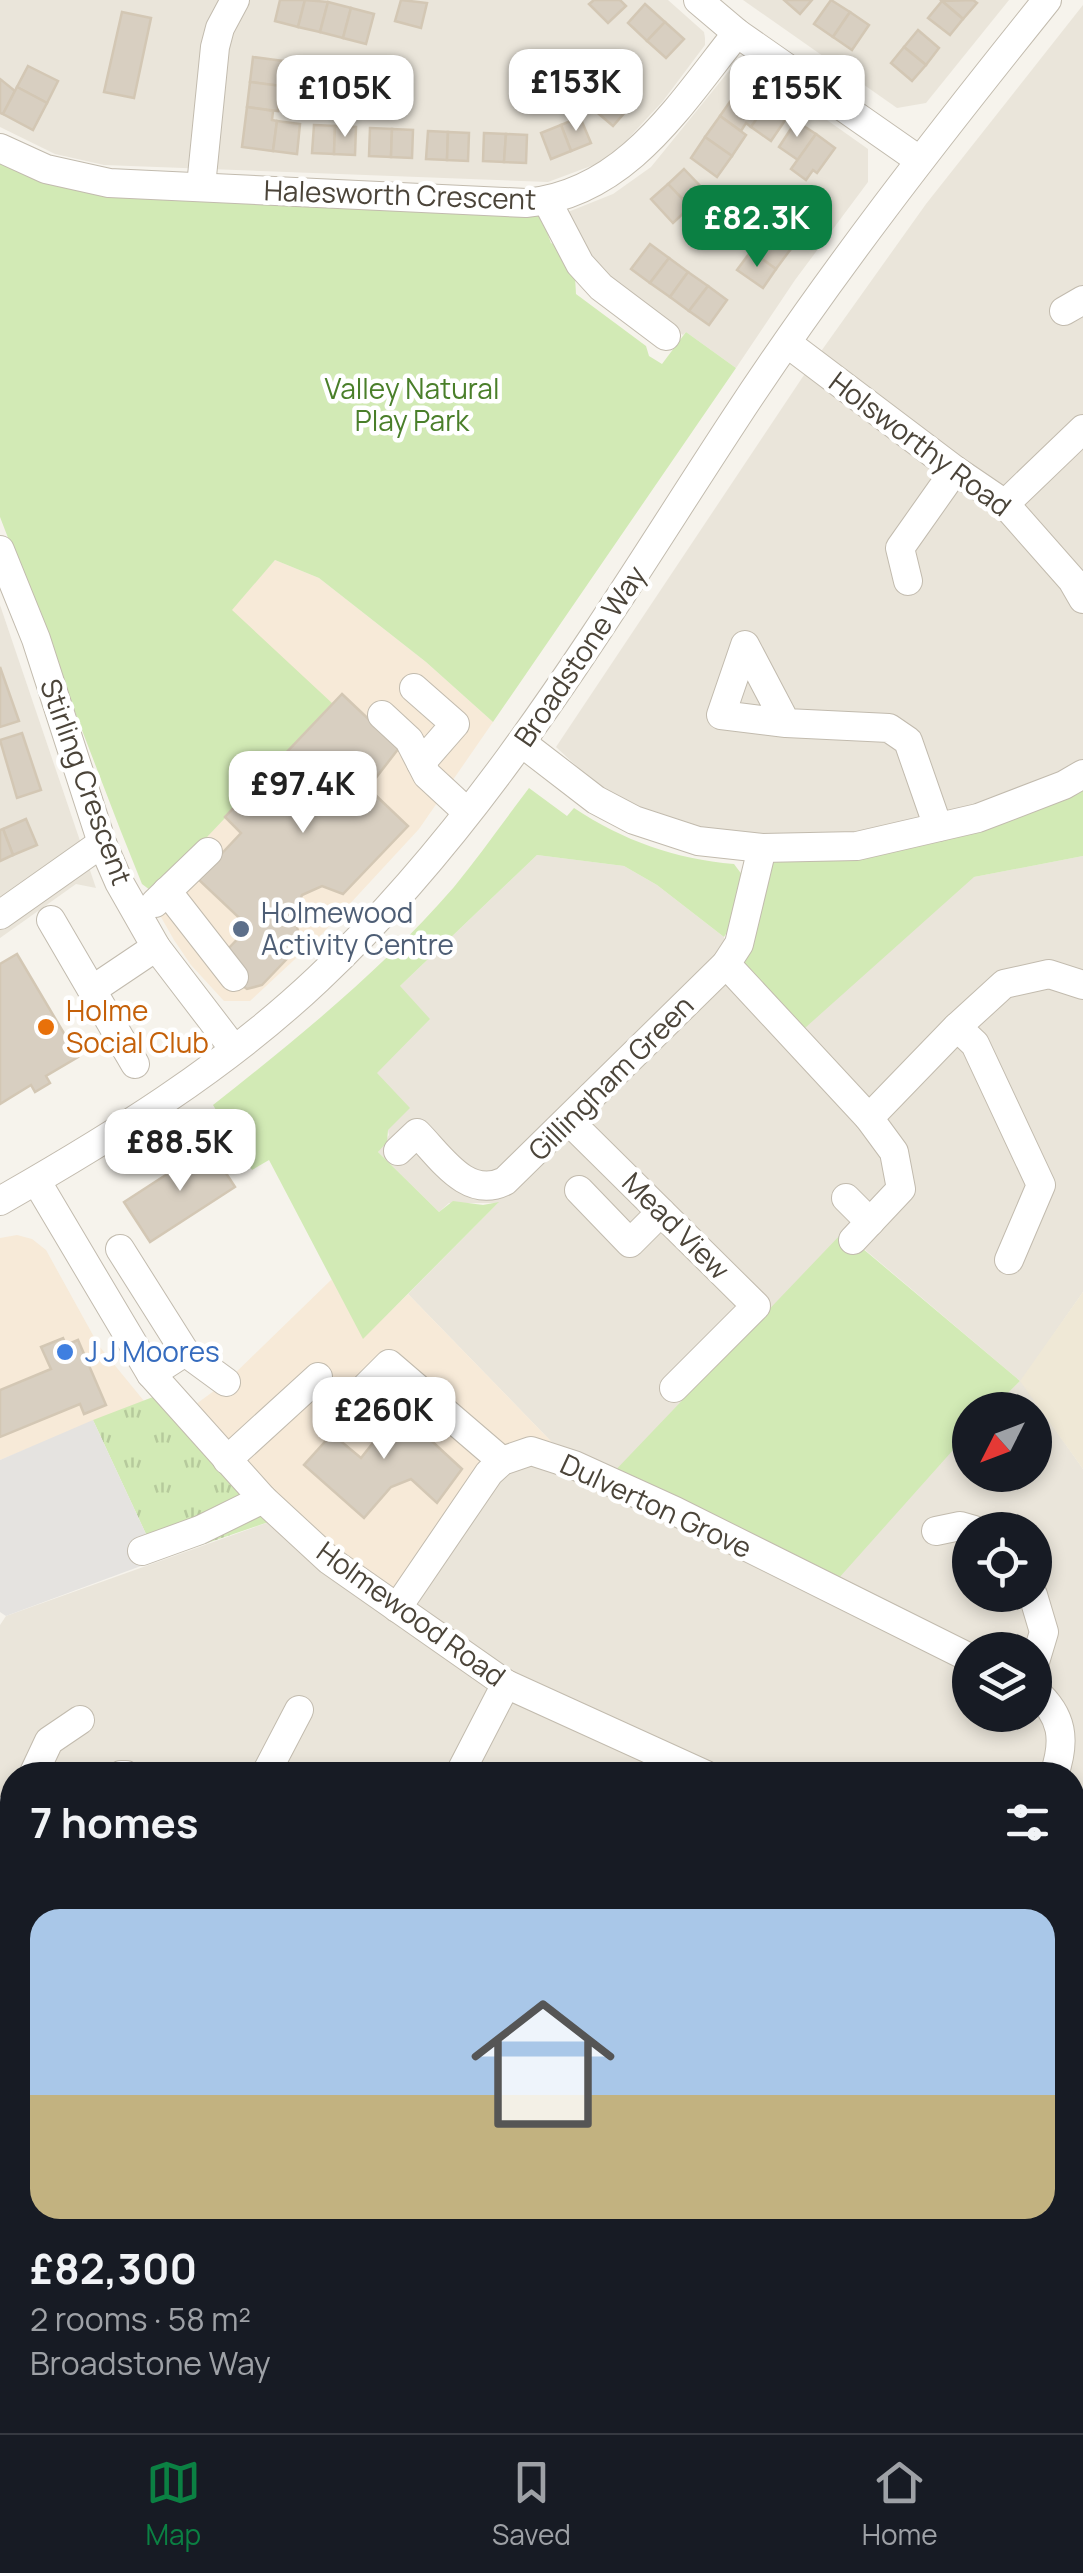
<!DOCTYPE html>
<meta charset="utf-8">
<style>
body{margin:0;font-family:Manrope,sans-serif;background:#20242c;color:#f1f3f6;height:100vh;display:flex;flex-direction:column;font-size:38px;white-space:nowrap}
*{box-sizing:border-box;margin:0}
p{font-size:32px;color:#9ea1a6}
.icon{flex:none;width:55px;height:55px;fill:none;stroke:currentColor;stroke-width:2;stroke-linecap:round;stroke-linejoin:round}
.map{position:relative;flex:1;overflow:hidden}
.details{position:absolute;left:0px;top:1762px;width:1085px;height:672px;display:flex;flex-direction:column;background:#171b24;border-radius:40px 40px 0 0;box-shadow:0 5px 15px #0003}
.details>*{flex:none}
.needle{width:65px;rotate:228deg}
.buttons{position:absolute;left:952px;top:1392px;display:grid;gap:20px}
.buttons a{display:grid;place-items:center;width:100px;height:100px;border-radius:50%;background:#171b24;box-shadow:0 5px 15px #0003;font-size:50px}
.price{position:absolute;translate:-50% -85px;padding:0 22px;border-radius:20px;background:#fff;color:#222;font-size:32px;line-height:65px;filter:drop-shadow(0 2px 5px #0008)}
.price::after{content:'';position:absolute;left:50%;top:60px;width:30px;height:22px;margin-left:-15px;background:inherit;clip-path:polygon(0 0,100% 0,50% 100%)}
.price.active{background:#0b8043;color:#fff}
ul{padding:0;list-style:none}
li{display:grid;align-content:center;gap:20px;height:530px;padding:0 30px}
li+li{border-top:2px solid #363941}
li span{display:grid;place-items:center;height:310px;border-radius:30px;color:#555}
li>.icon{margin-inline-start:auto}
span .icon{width:180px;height:180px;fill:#fffc;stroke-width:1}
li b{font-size:42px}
h2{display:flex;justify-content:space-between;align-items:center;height:120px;padding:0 30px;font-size:42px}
.dock{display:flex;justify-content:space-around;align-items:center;height:140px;border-top:2px solid #363941;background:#171b24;font-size:28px;color:#9ea1a6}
.dock a{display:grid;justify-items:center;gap:5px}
.dock .active{color:#0b8043}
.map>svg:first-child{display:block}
.residential{fill:#eae5da;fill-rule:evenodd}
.commercial{fill:#f7ead8}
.industrial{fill:url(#industrial-furrows)}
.education{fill:#efe8d6}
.grass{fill:url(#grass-tufts)}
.park{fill:#d2eab5}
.parking{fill:#e5e3e0}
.building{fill:#d8cfc1;stroke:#d3c7b4;stroke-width:2.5}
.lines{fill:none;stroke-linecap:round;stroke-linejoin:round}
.minor-casing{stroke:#c2bbae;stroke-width:30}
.minor{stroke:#fff;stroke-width:28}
.service-dot{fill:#5c6f8a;stroke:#fff;stroke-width:4}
.food-dot{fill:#e8710a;stroke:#fff;stroke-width:4}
.shop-dot{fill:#3f7fe0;stroke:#fff;stroke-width:4}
.labels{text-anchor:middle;stroke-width:9;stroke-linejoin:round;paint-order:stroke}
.street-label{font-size:28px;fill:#4b4439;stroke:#fff}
.park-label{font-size:28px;fill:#4a7f2a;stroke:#fff}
.service-label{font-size:28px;fill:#4e5e75;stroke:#fff;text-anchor:start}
.food-label{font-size:28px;fill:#c56008;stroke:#fff;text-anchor:start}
.shop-label{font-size:28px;fill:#366cbe;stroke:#fff;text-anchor:start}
</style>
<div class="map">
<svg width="1083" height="2433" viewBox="0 0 1083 2433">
<defs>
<pattern id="industrial-furrows" width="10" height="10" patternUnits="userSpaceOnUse" patternTransform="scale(2.5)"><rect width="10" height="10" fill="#e6e2dd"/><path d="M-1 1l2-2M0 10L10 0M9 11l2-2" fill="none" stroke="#c7c3be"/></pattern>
<pattern id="grass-tufts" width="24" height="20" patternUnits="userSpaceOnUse" patternTransform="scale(2.5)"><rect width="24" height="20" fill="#d2eab5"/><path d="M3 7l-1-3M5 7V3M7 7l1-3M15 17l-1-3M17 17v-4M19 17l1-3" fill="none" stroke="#b6ca9c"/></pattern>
</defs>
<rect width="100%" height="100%" fill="#f6f3ec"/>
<g class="residential">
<polygon points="0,0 668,0 704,32 705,38 705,45 663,101 625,142 599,163 548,182 104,165 55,154 0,127"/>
<polygon points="743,0 1009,0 926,103 897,108"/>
<polygon points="1083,5 1083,774 857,846 634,820 556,747 802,378 926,204"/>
<polygon points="745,62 868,149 868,182 795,280 736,368 686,332 683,335 606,279 563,214 613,194 651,167 733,66"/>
<polygon points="0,605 96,888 76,884 0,938"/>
<path d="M537 855 624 866 657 885 724 937 726 964 974 877 1083 856V1292L1021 1381 1083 1469V2297L1073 2299 1072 1775H12V2165L0 2159V1625L6 1616 283 1517 502 1461 572 1463 408 1294 498 1203H449L439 1212 378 1152 389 1135 376 1073 400 986ZM844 1232 1020 1381 991 1410H1035V1475H970V1431L949 1451ZM970 1530H1035V1595H970ZM970 1650H1035V1715H970Z"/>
</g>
<g class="commercial">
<polygon points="275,560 319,578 426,662 493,722 419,829 322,934 250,1001 224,1001 191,965 174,940 161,917 154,893 225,817 231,610"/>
<polygon points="17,1235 32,1239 46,1250 99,1346 144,1401 0,1460 0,1238"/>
<polygon points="332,1279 363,1338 408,1294 574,1465 502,1461 397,1608 184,1413 226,1382"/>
</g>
<g class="industrial">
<polygon points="1083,2371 1083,2433 779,2433 831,2422 1072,2422 1073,2373"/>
<polygon points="366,2422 557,2423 559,2433 309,2433"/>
</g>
<polygon class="education" points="1083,1292 1083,1469 1020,1381"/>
<g class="grass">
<polygon points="166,1392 283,1517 149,1563 152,1547 93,1420"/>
<polygon points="0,2159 12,2165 12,2422 366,2423 309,2433 0,2433"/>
<polygon points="1083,2297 1083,2371 1073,2373 1073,2299"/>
<polygon points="557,2423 557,2422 831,2423 779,2433 559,2433"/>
</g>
<g class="park">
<path d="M0 162 36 180 87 193 540 213 551 243C574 253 575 271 576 294L646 346 649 356 662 364 686 332 736 368 493 722 426 662 319 578 275 560 232 610 333 704 154 893 142 884 120 829 0 517Z"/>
<polygon points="1083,774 1083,856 974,877 796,1036 726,964 762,848 857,846"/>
<path d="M529 788 567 816 574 808C624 841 675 859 734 864L743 876 732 924 724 937 657 885 624 866 537 855 400 986 430 1019 377 1073 410 1108 388 1130 387 1142 378 1152 439 1212 453 1201 483 1205 499 1202 363 1339 269 1160 252 1170 213 1105C298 1038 383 969 454 887 480 855 504 821 529 788Z"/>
<polygon points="843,1232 1020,1381 991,1410 970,1410 970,1431 830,1588 608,1478"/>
</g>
<polygon class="parking" points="93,1420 152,1547 149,1563 6,1616 0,1612 0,1460"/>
<g class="building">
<polygon points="280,0 305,0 298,27 275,21"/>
<polygon points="305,0 328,2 320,32 298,27"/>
<polygon points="401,0 427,3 421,28 395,21"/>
<polygon points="594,0 620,0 626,6 608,23 589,4"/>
<polygon points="784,0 812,0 800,14"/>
<polygon points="831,0 850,12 833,37 814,24"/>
<polygon points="973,0 977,3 963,19 942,1"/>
<polygon points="942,1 963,19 950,35 928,18"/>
<polygon points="328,2 351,8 343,38 320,32"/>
<polygon points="645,4 665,22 647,41 628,23"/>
<polygon points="351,8 374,14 366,44 343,38"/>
<polygon points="122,12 151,18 134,98 104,92"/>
<polygon points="850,12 869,25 852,50 833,37"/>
<polygon points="665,22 684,39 666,58 647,41"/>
<polygon points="918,30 939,48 926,65 904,47"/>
<polygon points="904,47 926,65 912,81 891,63"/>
<polygon points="253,57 284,61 281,86 250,82"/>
<polygon points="28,66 58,81 47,103 17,87"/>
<polygon points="619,76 640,95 626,111 606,92"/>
<polygon points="0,79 15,91 3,114 0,113"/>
<polygon points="250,82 281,86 278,111 247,107"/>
<polygon points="743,83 769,101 751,127 746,123 741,131 720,116"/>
<polygon points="17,87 47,103 33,130 3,114"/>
<polygon points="606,92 626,111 613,126 592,108"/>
<polygon points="769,101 788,116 771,141 751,127"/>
<polygon points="247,107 273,111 272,120 277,121 273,151 242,147"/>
<polygon points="720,116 746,135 732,156 705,137"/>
<polygon points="580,117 591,143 571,151 561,125"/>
<polygon points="277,121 300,124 297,154 273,151"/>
<polygon points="796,121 816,134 798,160 779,147"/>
<polygon points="314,125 335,126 334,154 312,153"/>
<polygon points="561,125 571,151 551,159 541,133"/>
<polygon points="335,126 356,127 355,155 334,154"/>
<polygon points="370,128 392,129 391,157 369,156"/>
<polygon points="392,129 413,130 412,158 391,157"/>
<polygon points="428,131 448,132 447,160 426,159"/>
<polygon points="448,132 469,133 468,161 447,160"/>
<polygon points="484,133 506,134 504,162 483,161"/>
<polygon points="506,134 527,135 526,163 504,162"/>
<polygon points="816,134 835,148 817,173 813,170 806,180 791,169"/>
<polygon points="705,137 732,156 717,177 691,158"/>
<polygon points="684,169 706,192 690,207 668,184"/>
<polygon points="668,184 690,207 673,223 651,199"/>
<polygon points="793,194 818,213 804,232 779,213"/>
<polygon points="779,213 804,232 790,250 765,232"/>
<polygon points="765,232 790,250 776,269 751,251"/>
<polygon points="650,244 669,258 650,283 631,269"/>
<polygon points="751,251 776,269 763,288 737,270"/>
<polygon points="669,258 688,272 670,297 650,283"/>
<polygon points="688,272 708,286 689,311 670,297"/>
<polygon points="708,286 727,300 709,325 689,311"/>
<polygon points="0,667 19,721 0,727"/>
<polygon points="342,694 399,748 368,788 408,826 343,894 322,886 302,895 294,916 298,931 305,940 262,985 247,989 237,982 226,951 249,927 198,879 241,833 225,817"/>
<polygon points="22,733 41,790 17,798 0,740"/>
<polygon points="26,819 37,845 13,855 3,829"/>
<polygon points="3,829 13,855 0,861 0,830"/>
<polygon points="17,954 78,1057 46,1076 50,1083 35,1092 31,1085 0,1104 0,964"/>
<polygon points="209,1147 235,1187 150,1242 124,1202"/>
<polygon points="63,1338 66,1345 78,1340 106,1405 84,1414 80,1404 0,1437 0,1390 51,1369 41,1347"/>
<polygon points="385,1398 462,1469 437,1503 411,1479 391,1487 364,1518 304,1465 332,1434 361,1458 376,1439 360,1423"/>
</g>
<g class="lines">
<g class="minor-casing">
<g id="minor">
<polyline points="698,0 737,33 919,160"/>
<path d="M0 148 46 169 109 183 526 203C626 194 680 104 737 33"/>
<polyline points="201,186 215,47 220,28 235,0"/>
<polyline points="547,201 580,264 601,287 666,336"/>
<polyline points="1064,311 1083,300"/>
<polyline points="787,343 955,470 1005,504 1072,580 1083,599"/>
<polyline points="1005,504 1083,429"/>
<polyline points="0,550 36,639 102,843 119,882 156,947 234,1049"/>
<polyline points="908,581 900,548 955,470"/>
<polyline points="414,688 455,724 421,763"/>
<polyline points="382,715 409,740 427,775 467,812"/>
<polyline points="786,723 745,645 721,715 786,723 889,728 908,741 938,827"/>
<polyline points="522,743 596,800 634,820 698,841 762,848 857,846 978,818 1064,785 1083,774"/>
<polyline points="167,891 234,977"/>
<polyline points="155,903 208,852"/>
<polyline points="0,915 102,843"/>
<polyline points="51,920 135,1064"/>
<polyline points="726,964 869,1118 894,1152 901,1189 853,1240"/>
<polyline points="92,990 156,947"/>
<polyline points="957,1027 975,1044 1041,1185 1009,1260"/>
<polyline points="869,1118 957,1027 1004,984 1049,974 1083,985"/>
<polyline points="568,1120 756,1306 674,1388"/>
<path d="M398 1151 417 1133C441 1157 467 1200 505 1181L726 964 739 944 762 848"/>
<polyline points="37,1182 151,1374 263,1499 329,1560 506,1684 706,1775"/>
<polyline points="579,1190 630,1243 661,1212"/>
<polyline points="846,1198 870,1222"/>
<path d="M0 1201C112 1137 224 1068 318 979 488 819 606 616 733 422 829 275 937 137 1047 0"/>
<polyline points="120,1249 185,1352 151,1374"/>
<polyline points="185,1352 226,1382"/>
<polyline points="346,1407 389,1364 502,1461"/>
<polyline points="227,1460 318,1377"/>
<polyline points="936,1531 960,1526 974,1530"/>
<polyline points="142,1551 200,1530 263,1499"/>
<polyline points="1033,1595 1044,1632 1035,1662"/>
<polyline points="397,1608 489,1473 502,1461 531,1451 574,1465 675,1511 970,1658"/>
<path d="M1035 1691C1063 1716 1066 1740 1054 1775"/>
<polyline points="33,1775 49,1741 80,1720"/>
<polyline points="121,1775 126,1775"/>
<polyline points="265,1775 299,1710"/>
<polyline points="459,1775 506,1684"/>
<polyline points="0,1828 12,1805"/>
<polyline points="1072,1977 1083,1985"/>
<polyline points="0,2147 12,2154"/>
<polyline points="1072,2204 1083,2198"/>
<polyline points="0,2363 12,2362"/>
<polyline points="1072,2409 1083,2411"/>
<polyline points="942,2433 1000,2422"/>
</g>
</g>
<use href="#minor" class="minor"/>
</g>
<circle class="service-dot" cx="241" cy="929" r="10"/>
<circle class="food-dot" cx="46" cy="1027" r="10"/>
<circle class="shop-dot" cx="65" cy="1352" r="10"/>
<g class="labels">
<g class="street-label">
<text transform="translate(400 195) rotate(2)" y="10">Halesworth Crescent</text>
<text transform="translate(920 444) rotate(37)" y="10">Holsworthy Road</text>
<text transform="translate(580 656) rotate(-56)" y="10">Broadstone Way</text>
<text transform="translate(86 782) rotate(70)" y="10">Stirling Crescent</text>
<text transform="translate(611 1078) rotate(-45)" y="10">Gillingham Green</text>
<text transform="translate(676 1226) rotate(45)" y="10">Mead View</text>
<text transform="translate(656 1506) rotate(25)" y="10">Dulverton Grove</text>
<text transform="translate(411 1614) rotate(36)" y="10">Holmewood Road</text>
</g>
<g class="park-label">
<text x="412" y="399">Valley Natural<tspan x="412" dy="32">Play Park</tspan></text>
</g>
<g class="service-label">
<text x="261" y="923">Holmewood<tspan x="261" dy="32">Activity Centre</tspan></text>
</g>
<g class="food-label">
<text x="66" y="1021">Holme<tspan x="66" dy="32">Social Club</tspan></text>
</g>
<g class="shop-label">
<text x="85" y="1362">J J Moores</text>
</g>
</g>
</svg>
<div class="buttons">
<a><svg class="needle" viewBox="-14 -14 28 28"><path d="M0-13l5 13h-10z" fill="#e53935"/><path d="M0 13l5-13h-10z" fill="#9ea1a6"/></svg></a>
<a><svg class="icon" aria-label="locate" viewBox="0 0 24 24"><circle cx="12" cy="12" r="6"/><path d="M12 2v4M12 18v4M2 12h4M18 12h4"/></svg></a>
<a><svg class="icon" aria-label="layers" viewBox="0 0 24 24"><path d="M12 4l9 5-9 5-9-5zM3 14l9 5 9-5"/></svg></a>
</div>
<b class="price" style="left:576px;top:134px">£153K</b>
<b class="price" style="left:345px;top:140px">£105K</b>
<b class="price" style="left:797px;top:140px">£155K</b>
<b class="price active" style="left:757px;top:270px">£82.3K</b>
<b class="price" style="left:303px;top:836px">£97.4K</b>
<b class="price" style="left:180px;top:1194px">£88.5K</b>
<b class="price" style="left:384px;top:1462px">£260K</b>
<section class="details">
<h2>7 homes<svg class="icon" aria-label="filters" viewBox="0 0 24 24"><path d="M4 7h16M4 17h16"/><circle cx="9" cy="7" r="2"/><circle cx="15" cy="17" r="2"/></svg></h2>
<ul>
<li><span style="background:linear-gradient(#a9c7e8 60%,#c2b280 0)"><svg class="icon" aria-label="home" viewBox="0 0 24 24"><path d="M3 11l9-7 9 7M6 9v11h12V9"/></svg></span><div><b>£82,300</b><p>2 rooms · 58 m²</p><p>Broadstone Way</p></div></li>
</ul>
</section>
</div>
<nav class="dock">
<a class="active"><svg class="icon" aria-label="map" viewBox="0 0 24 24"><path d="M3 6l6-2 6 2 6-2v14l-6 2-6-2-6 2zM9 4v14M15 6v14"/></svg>Map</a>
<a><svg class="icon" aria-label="saved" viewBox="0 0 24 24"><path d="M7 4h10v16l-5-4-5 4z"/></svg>Saved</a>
<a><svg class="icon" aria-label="home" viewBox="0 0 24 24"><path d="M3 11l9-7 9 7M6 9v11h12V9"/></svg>Home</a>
</nav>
